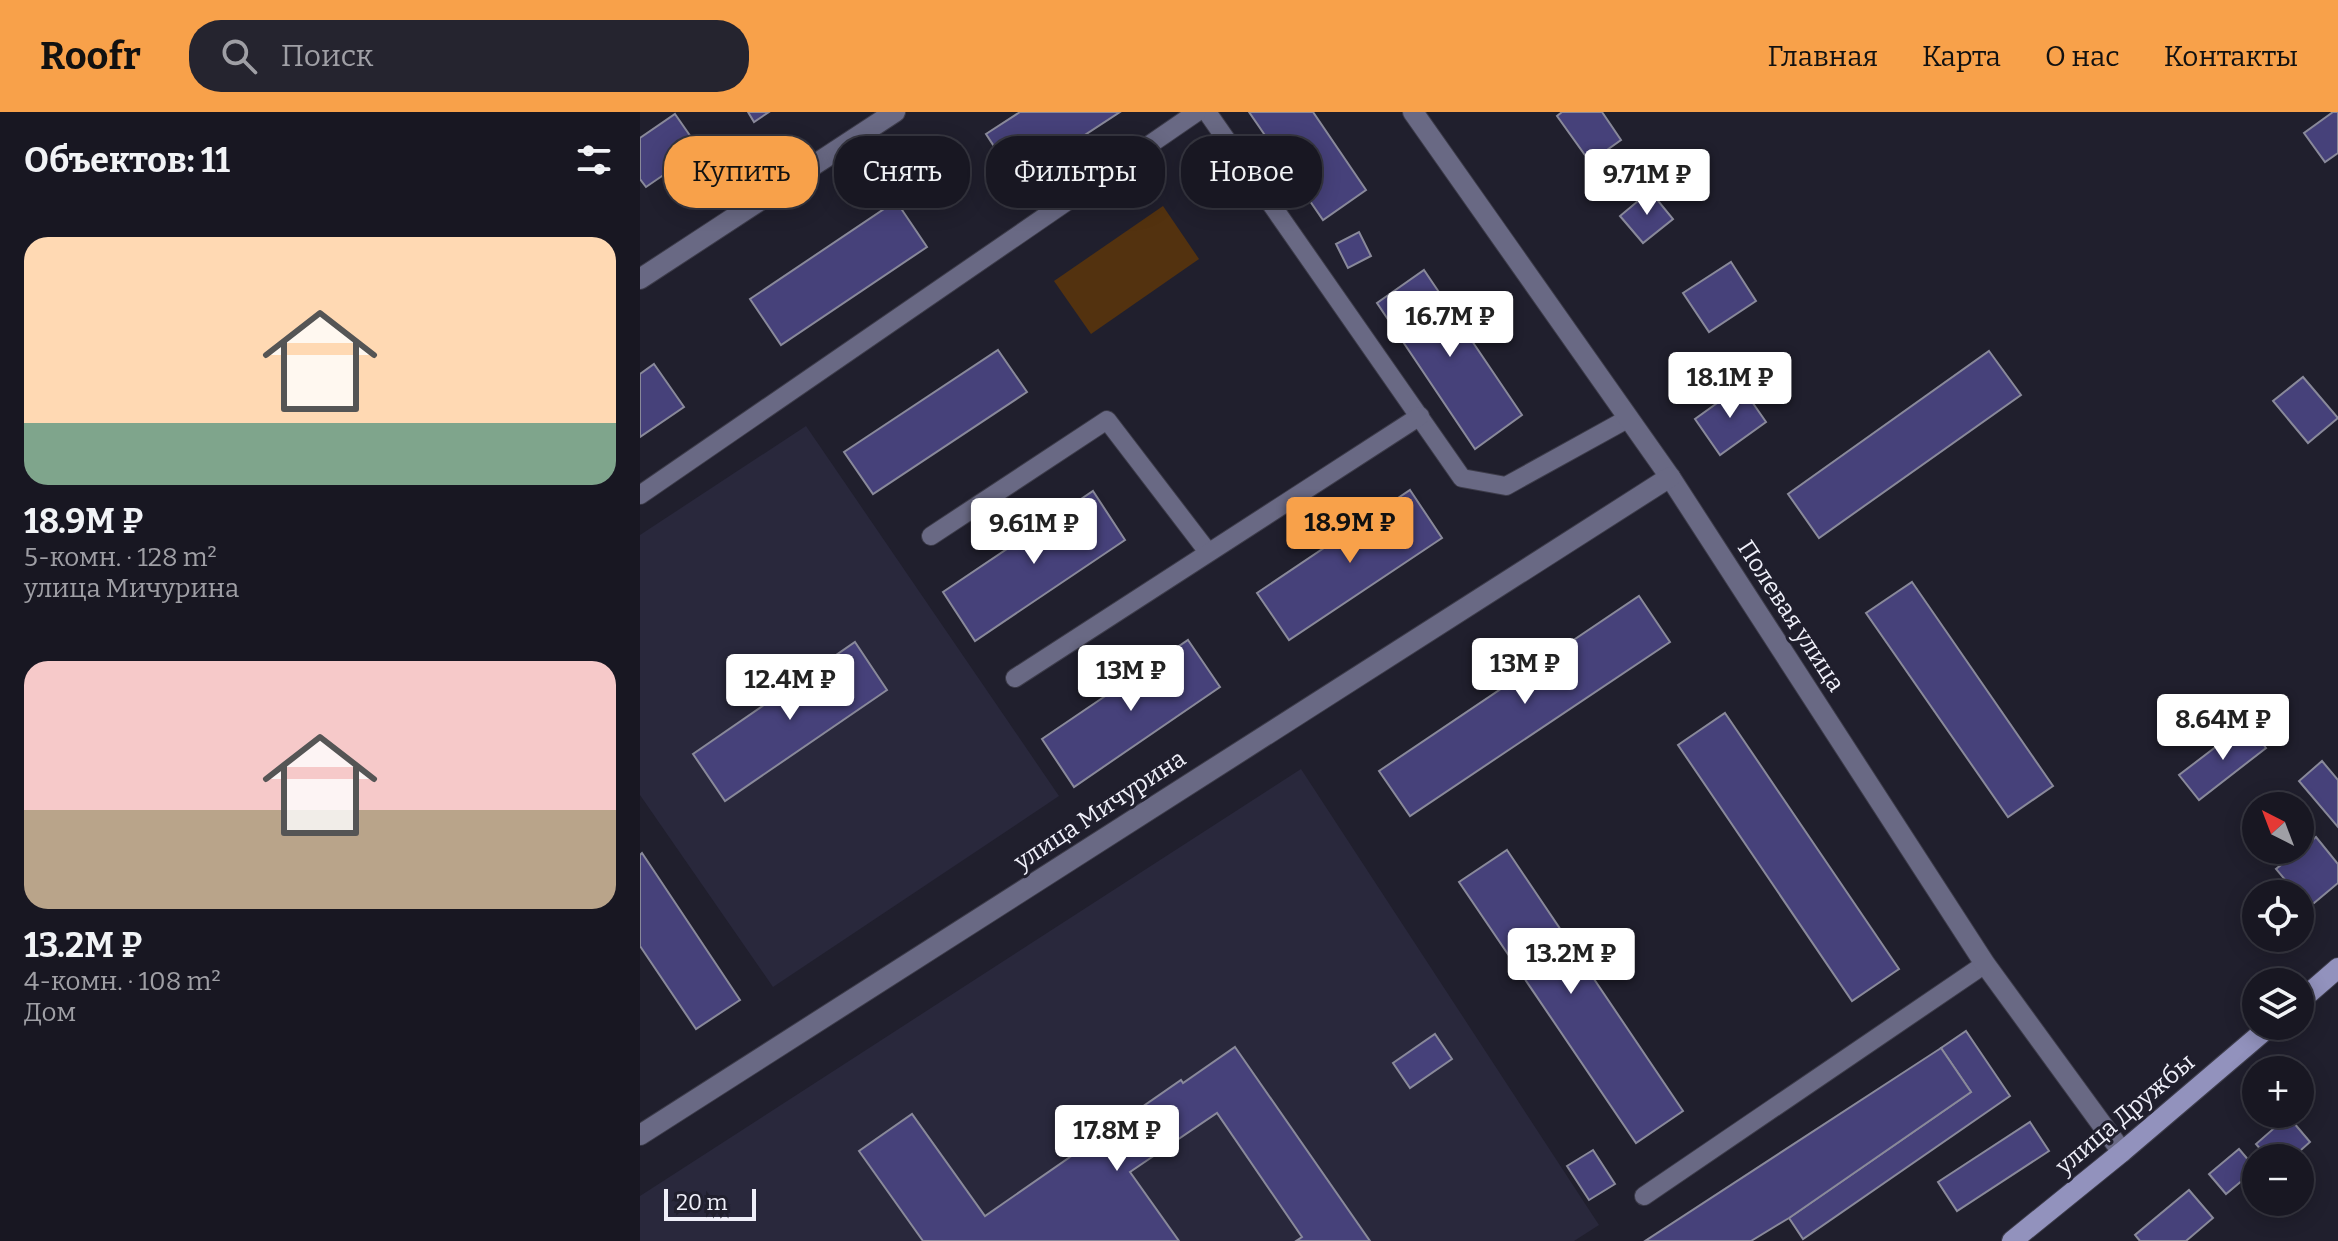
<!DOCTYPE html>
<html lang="ru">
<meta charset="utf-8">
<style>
body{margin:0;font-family:Bitter,serif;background:#25242f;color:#f1f3f6;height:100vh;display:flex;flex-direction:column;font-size:30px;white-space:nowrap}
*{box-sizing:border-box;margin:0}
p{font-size:26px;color:#9f9fa5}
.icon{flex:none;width:44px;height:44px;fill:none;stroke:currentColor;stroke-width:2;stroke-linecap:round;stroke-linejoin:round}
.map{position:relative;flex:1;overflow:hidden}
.details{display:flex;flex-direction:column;background:#181722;width:640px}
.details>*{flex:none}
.top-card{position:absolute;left:24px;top:24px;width:760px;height:72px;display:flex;gap:16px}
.needle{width:52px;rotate:318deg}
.tools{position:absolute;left:1602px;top:680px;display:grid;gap:16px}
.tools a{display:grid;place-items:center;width:72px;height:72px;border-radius:50%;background:#181722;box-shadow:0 4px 20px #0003,0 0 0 2px #363640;font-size:40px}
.scale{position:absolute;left:24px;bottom:20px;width:92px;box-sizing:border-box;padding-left:8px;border:4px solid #efeff9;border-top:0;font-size:22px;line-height:28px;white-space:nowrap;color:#efeff9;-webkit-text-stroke:6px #201f2d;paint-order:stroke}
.price{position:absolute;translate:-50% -68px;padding:0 18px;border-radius:8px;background:#fff;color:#222;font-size:26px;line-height:52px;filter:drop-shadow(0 2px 4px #0008)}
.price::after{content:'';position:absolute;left:50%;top:48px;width:24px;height:18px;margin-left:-12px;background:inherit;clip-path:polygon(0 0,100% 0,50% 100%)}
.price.on{background:#f8a14a;color:#111}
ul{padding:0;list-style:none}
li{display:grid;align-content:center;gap:16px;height:424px;padding:0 24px}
li span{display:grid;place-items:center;height:248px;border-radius:24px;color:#555}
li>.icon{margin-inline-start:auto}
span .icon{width:144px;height:144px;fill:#fffc;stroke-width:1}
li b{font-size:34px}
h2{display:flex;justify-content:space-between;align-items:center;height:96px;padding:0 24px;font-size:34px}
.tag{padding:0 28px;border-radius:32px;background:#181722;box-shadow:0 4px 20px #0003,0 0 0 2px #363640;font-size:28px;line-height:72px}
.tag.on{background:#f8a14a;color:#111}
header{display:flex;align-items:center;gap:48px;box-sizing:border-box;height:112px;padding:0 40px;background:#f8a14a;color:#111}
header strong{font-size:38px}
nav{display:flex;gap:44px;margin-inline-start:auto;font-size:28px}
.search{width:560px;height:72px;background:#25242f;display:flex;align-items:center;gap:20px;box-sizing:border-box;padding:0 28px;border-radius:32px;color:#9f9fa5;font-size:30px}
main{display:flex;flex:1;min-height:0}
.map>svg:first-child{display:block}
.built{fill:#29283c}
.pitch{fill:#53320f}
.building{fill:#46417a;stroke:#89899a;stroke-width:2}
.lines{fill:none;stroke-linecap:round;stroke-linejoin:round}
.lane-casing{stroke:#3d3c4a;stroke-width:20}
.street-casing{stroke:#3d3c4a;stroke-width:22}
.secondary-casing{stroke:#3d3c4a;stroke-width:22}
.lane{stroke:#696984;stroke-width:18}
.street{stroke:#696984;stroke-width:20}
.secondary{stroke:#9292bd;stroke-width:20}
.labels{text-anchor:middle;stroke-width:6;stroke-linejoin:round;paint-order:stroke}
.street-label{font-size:24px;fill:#efeff9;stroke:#201f2d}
</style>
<header>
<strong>Roofr</strong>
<div class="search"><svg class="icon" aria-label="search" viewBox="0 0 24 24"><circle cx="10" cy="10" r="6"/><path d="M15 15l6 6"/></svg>Поиск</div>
<nav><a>Главная</a><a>Карта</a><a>О нас</a><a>Контакты</a></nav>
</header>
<main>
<section class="details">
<h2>Объектов: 11<svg class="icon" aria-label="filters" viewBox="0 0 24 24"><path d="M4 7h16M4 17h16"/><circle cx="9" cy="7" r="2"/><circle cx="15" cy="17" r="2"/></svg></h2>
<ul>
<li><span style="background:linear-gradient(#ffd9b3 75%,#7fa58c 0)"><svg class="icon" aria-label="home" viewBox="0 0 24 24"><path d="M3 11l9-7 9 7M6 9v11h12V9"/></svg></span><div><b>18.9M ₽</b><p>5-комн. · 128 m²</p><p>улица Мичурина</p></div></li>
<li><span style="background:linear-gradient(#f6c9c9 60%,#b9a48a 0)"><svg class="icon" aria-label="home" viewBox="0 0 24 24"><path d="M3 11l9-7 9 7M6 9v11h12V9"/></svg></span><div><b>13.2M ₽</b><p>4-комн. · 108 m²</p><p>Дом</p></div></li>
</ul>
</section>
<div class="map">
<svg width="1698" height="1129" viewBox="0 0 1698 1129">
<rect width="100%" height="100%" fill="#201f2d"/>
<g class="built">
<polygon points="166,314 419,684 133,875 0,683 0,423"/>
<polygon points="661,657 959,1113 934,1129 0,1129 0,1084"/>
</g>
<polygon class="pitch" points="523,94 559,147 451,222 414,169"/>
<g class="building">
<polygon points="108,0 129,0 114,10"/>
<polygon points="380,0 480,0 376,68 346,22"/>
<polygon points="609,0 673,0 726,78 683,108"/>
<polygon points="922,0 962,0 981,28 950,50 917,4"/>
<polygon points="1693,0 1698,0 1698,41 1685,50 1664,21"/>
<polygon points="35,2 60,38 6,75 0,67 0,26"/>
<polygon points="1010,79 1033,107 1003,131 980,104"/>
<polygon points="256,89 287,135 141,233 110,187"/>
<polygon points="719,120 731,144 708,156 696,132"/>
<polygon points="1091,150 1116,189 1069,220 1043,181"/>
<polygon points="784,158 882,303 835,337 737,191"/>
<polygon points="358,238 387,280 233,382 204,340"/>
<polygon points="1349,239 1381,283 1179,426 1148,382"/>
<polygon points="14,252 44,295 0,325 0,262"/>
<polygon points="1663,265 1698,306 1668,331 1633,289"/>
<polygon points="1101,274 1126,310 1080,343 1055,307"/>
<polygon points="770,378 802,426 649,528 617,481"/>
<polygon points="453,379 485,428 335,529 303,480"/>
<polygon points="1272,470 1413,674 1368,705 1226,501"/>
<polygon points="999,484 1030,530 770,704 739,659"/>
<polygon points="548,528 580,575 434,675 402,627"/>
<polygon points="215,530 247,578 85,689 53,642"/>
<polygon points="1085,601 1259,857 1212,889 1038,633"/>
<polygon points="1607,611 1626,636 1559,688 1539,663"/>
<polygon points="1682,649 1698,668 1698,715 1659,669"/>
<polygon points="1676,725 1698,752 1698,771 1668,796 1660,786 1660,782 1657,782 1636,757"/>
<polygon points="867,738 1043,999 996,1031 819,770"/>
<polygon points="2,741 100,888 56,917 0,834 0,743"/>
<polygon points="1326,919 1370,984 1163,1127 1149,1106 1331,980 1301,936"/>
<polygon points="795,922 812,947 770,976 753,951"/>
<polygon points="595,935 730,1129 656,1129 662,1125 577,1001 490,1060 539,1129 283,1129 219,1039 272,1002 345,1104 541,968 543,971"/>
<polygon points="1301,936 1331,980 1149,1106 1111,1129 1005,1129"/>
<polygon points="1648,1004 1670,1030 1652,1046 1628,1046 1616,1032"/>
<polygon points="1390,1010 1409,1039 1317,1099 1298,1070"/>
<polygon points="1599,1037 1616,1057 1586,1082 1569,1062"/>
<polygon points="953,1038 975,1072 949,1088 927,1054"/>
<polygon points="1549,1078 1573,1106 1546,1129 1500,1129 1495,1123"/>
</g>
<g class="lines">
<g class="lane-casing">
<g id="lane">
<polyline points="567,0 822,366 866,374 989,306"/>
<polyline points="0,383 557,0"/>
<polyline points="291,424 467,308 568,440"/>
<polyline points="375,566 780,304"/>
<polyline points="1004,1084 1345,852"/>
</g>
</g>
<g class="street-casing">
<g id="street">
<polyline points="773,0 1030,365 1345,852 1482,1040"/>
<polyline points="0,167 255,0"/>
<polyline points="0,1023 1030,365"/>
</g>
</g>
<g class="secondary-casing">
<g id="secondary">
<polyline points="1660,889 1698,856"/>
<polyline points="1372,1129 1482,1040 1630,914"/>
</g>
</g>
<use href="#lane" class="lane"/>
<use href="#street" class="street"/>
<use href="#secondary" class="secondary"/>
</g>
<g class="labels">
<g class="street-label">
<text transform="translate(1151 504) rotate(57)" y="8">Полевая улица</text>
<text transform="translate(460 698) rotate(-33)" y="8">улица Мичурина</text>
<text transform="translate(1485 1002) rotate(-40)" y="8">улица Дружбы</text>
</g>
</g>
</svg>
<div class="tools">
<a><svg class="needle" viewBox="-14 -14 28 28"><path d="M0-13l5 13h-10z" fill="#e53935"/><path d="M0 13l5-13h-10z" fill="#9f9fa5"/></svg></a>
<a><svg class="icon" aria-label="locate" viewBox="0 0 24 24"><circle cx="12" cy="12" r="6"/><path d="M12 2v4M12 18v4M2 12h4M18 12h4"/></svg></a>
<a><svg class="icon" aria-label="layers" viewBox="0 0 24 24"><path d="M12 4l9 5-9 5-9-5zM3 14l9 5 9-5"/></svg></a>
<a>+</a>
<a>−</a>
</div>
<div class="scale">20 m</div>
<b class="price" style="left:1007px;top:105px">9.71M ₽</b>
<b class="price" style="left:810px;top:247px">16.7M ₽</b>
<b class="price" style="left:1090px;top:308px">18.1M ₽</b>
<b class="price on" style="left:710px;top:453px">18.9M ₽</b>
<b class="price" style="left:394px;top:454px">9.61M ₽</b>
<b class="price" style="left:885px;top:594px">13M ₽</b>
<b class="price" style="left:491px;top:601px">13M ₽</b>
<b class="price" style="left:150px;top:610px">12.4M ₽</b>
<b class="price" style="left:1583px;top:650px">8.64M ₽</b>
<b class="price" style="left:931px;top:884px">13.2M ₽</b>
<b class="price" style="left:477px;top:1061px">17.8M ₽</b>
<div class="top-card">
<a class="tag on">Купить</a>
<a class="tag">Снять</a>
<a class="tag">Фильтры</a>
<a class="tag">Новое</a>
</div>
</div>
</main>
